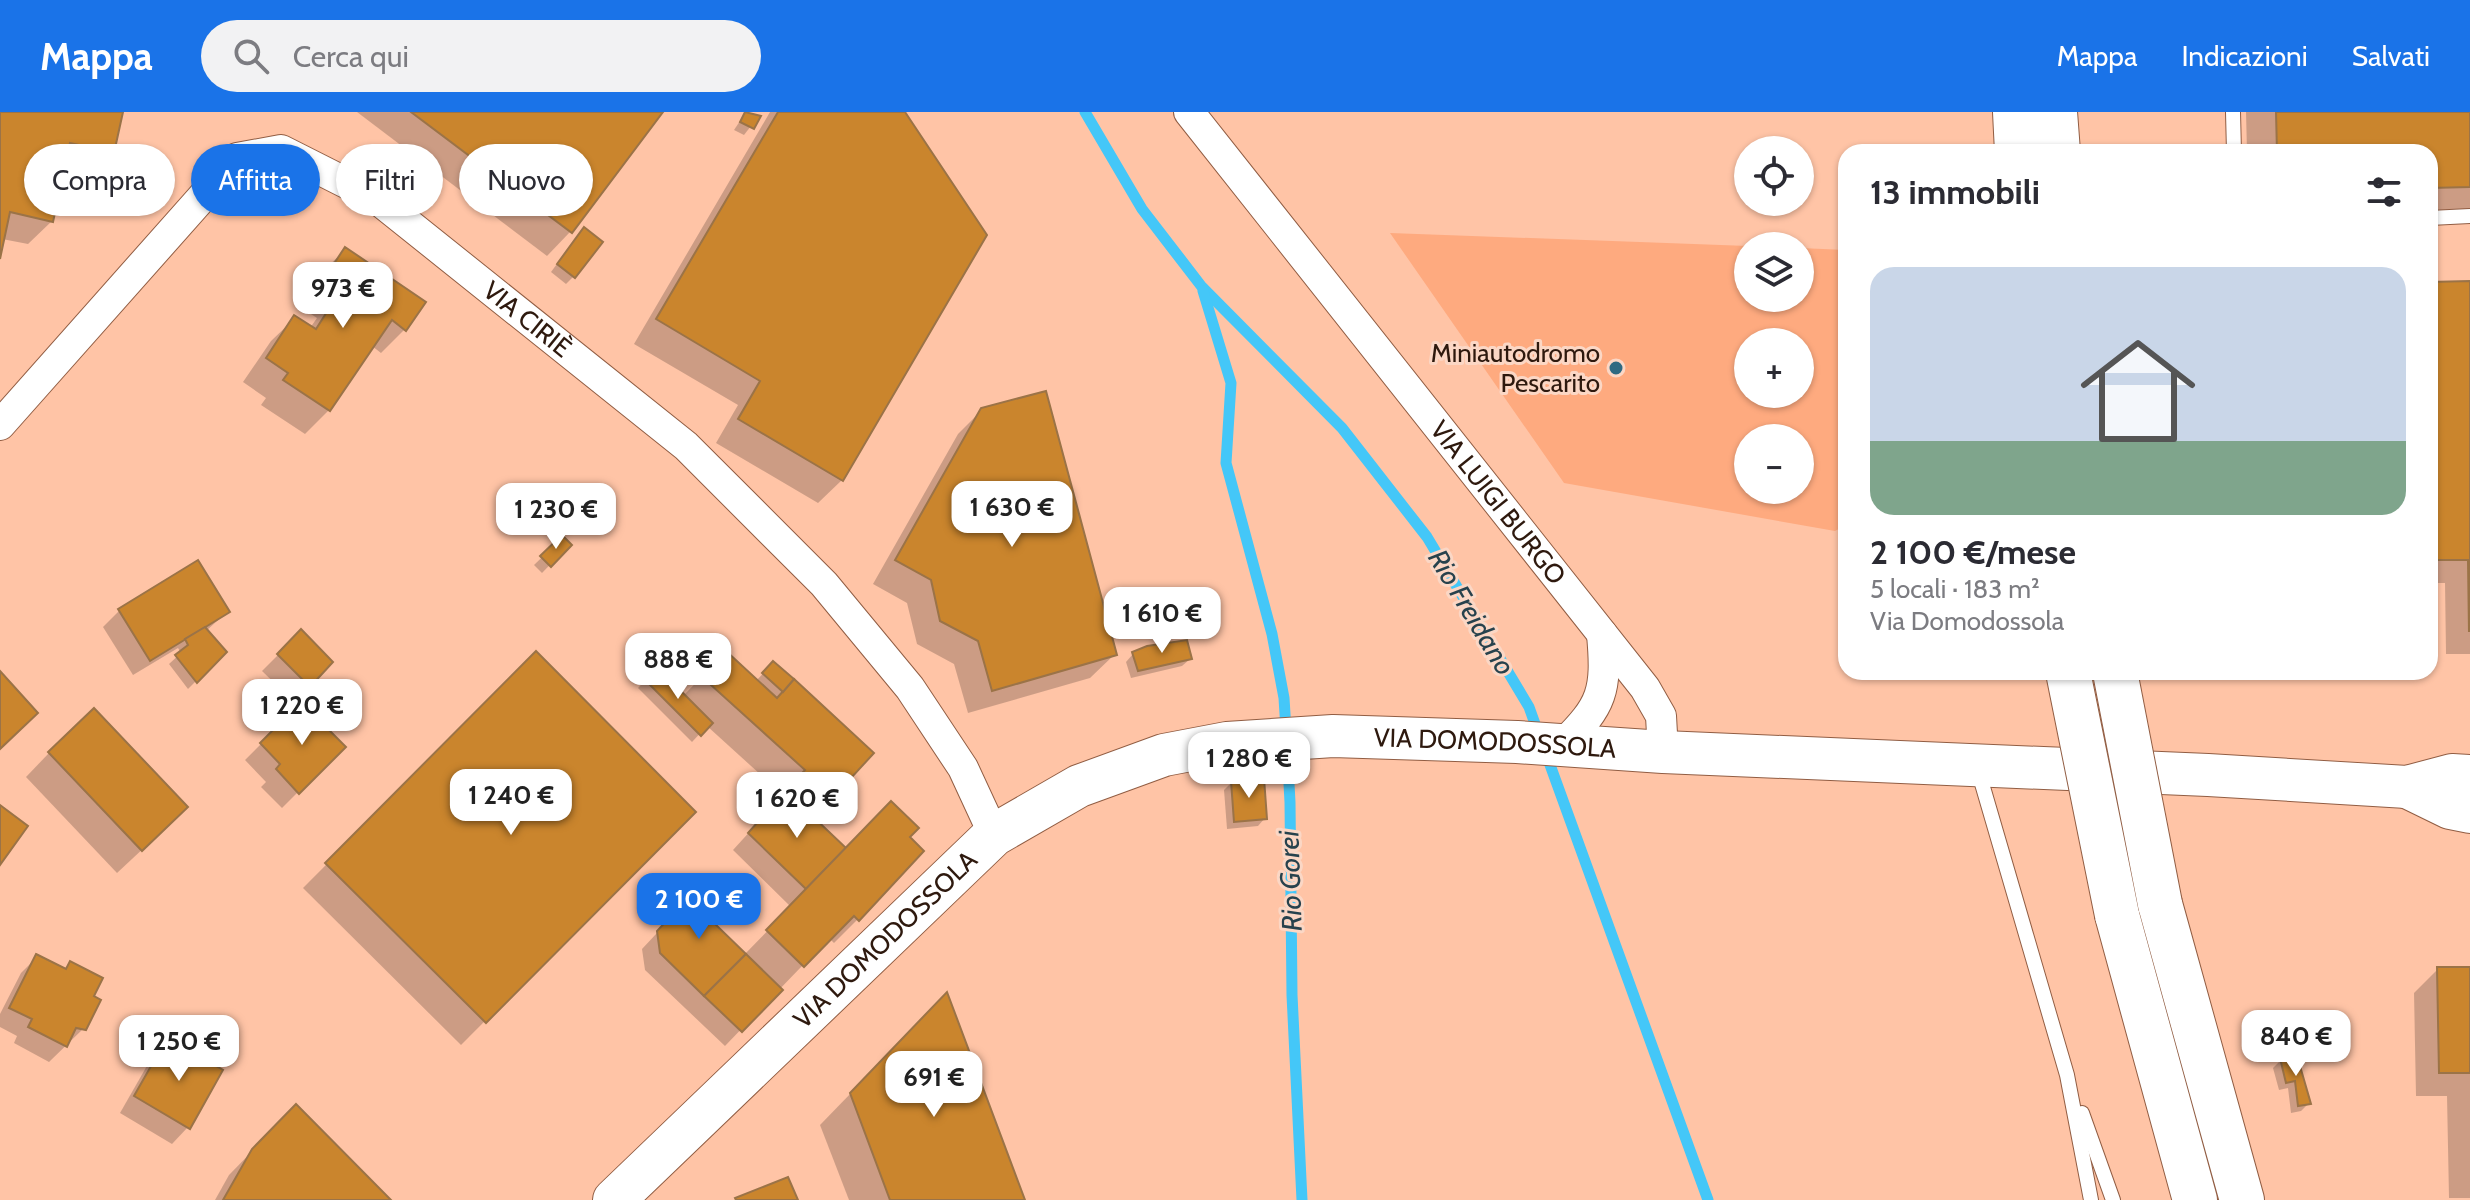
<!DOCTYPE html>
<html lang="it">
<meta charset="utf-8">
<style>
body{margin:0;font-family:Cabin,sans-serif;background:#f2f2f3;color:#2b2b33;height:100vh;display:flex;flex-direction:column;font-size:30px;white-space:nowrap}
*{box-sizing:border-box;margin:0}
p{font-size:26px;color:#7c7c81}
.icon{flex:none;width:44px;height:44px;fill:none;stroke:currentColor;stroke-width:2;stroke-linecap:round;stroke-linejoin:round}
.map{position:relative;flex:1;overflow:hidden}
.details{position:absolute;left:1838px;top:32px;width:600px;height:536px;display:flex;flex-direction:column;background:#fff;border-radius:24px;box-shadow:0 2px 6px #0004}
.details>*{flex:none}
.banner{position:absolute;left:24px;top:32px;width:760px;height:72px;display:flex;gap:16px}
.controls{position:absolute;left:1734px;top:24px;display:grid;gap:16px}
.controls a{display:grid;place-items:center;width:80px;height:80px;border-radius:50%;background:#fff;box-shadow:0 2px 6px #0004;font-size:40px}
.price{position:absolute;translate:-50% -68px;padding:0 18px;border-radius:16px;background:#fff;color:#222;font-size:26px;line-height:52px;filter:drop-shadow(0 2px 4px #0008)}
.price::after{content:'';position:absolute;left:50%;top:48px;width:24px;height:18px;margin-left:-12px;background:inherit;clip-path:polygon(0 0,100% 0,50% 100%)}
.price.on{background:#1a73e8;color:#fff}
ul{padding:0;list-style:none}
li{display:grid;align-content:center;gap:16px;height:424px;padding:0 32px}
li span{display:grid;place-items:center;height:248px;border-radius:24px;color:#555}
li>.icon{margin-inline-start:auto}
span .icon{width:144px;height:144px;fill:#fffc;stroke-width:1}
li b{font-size:34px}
h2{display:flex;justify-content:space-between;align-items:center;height:96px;padding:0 32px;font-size:34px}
.tag{padding:0 28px;border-radius:36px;background:#fff;box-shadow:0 2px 6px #0004;font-size:28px;line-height:72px}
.tag.on{background:#1a73e8;color:#fff}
header{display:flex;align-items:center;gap:48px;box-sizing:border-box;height:112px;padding:0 40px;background:#1a73e8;color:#fff}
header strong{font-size:38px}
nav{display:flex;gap:44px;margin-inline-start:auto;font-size:28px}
.search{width:560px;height:72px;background:#f2f2f3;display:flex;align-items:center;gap:20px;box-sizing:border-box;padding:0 28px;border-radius:44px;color:#7c7c81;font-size:30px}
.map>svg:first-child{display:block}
.green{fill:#feaa7f;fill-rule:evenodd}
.shadow{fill:#0003}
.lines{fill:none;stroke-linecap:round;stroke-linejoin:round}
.stream{stroke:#44c7f8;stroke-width:11}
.building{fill:#ca852d;stroke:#9b7347;stroke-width:2}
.lane-casing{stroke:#915d43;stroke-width:16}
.street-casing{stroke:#915d43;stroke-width:32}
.secondary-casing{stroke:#915d43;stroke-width:44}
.highway-casing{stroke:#915d43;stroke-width:46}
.lane{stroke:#fff;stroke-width:14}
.street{stroke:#fff;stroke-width:30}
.secondary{stroke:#fff;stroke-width:42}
.highway{stroke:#fff;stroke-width:44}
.highway-bridge-casing{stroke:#915d43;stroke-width:46;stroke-linecap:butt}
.highway-bridge{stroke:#fff;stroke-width:44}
.poi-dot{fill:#2f6a82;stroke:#fbd7c5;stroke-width:3}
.labels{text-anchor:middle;stroke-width:6;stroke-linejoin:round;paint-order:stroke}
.street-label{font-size:26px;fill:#2e190e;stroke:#fbd7c5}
.poi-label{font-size:26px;fill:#2e190e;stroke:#fbd7c5;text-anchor:end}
.water-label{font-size:28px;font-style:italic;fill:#27424d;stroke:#fbd7c5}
</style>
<header>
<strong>Mappa</strong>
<div class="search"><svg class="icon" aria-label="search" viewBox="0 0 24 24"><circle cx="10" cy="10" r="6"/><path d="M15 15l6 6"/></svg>Cerca qui</div>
<nav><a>Mappa</a><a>Indicazioni</a><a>Salvati</a></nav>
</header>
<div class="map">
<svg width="2470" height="1088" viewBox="0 0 2470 1088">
<rect width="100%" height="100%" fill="#ffc4a6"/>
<path class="green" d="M1390 121 1748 134V186H1800V136L1846 138V413L1835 419 1564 371ZM1748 230H1800V282H1748ZM1748 326H1800V378H1748Z"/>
<g class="shadow">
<polygon points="0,0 121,0 112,40 88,64 62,58 52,109 28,132 2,127 0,138"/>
<polygon points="357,0 661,0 570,120 547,144"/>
<polygon points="746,0 758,5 744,23 734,18"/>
<polygon points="770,0 903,0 842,368 818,391 716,331 738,293 634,232"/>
<polygon points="2246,0 2470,0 2470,105 2430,105 2430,40 2247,40"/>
<polygon points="577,125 573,165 566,172 551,160"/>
<polygon points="345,138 405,217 381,241 372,234 329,298 305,322 261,293 266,286 243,270 271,229 295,206 310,216 317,206 299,194 321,161"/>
<polygon points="2470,171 2470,542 2446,542 2445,471 2430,471 2430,172"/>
<polygon points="982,298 1114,543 1090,566 968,601 954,552 917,532 907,491 873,472 958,322"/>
<polygon points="562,426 569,433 542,461 534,453"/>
<polygon points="119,499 227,500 206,519 225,540 188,577 169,552 181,541 178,536 133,563 103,515"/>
<polygon points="301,520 309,573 293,589 262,559"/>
<polygon points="685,526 693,535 669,559 661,550"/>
<polygon points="725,541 756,569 773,551 871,641 812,706 846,738 907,725 858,807 834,831 829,826 725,934 645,858 642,837 685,791 744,843 791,795 733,738 783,683 707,614 692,630 638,576 656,557 683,584"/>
<polygon points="536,542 693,700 461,933 303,776"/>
<polygon points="1133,542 1190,547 1182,554 1131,566 1126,550"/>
<polygon points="301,592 343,635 282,696 261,675 266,670 245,648"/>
<polygon points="49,641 162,719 117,761 26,665"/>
<polygon points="1231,671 1265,706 1258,714 1227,717 1224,678"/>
<polygon points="37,845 63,858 70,852 91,885 84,916 49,950 14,931 17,924 0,915 0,902 21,861"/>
<polygon points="2438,857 2470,857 2470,1086 2449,1086 2447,984 2416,984 2414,881"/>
<polygon points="917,913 1022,1088 849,1088 820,1013"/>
<polygon points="168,929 188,1015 172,1032 120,1001 152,945"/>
<polygon points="2294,945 2308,992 2301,999 2291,1001 2288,976 2279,978 2273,956 2281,948"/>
<polygon points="296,994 388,1088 215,1088 229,1063"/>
</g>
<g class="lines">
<g class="stream">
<polyline points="1085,0 1142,97 1202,175 1342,316 1427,425 1529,595 1539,623"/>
<polyline points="1203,179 1231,271 1226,351 1272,522 1284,586 1286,618"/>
<polyline points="1287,635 1290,690 1292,883 1302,1088"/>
<polyline points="1545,639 1708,1088"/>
</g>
</g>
<g class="building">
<polygon points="0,0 123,0 114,41 70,31 53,110 10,100 0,147"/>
<polygon points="411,0 663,0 572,121"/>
<polygon points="745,0 761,4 754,17 740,10"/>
<polygon points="778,0 905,0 987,123 843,369 738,307 760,269 656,207"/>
<polygon points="2276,0 2470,0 2470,75 2430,76 2430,40 2277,40"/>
<polygon points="584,115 603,130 575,166 557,152"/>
<polygon points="345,135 426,190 406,219 392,208 330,299 283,268 288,261 266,246 294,203 316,217 339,181 322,170"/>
<polygon points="2470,169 2470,519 2469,519 2468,448 2430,448 2430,170"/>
<polygon points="1046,279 1117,543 992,579 978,529 940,509 931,468 895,448 981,296"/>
<polygon points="562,423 572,433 551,455 540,444"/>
<polygon points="198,448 230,500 150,549 118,497"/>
<polygon points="205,515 227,540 197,571 175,543 188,533 185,527"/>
<polygon points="301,517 333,550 310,575 277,542"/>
<polygon points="685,523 696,535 678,553 667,541"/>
<polygon points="1187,528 1192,547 1138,559 1132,540 1147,534"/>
<polygon points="725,538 777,586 794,567 874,641 815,705 786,679 805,658 701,564"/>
<polygon points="536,539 696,700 486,911 325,751"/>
<polygon points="773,549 794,567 783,580 762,561"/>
<polygon points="656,554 713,611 701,624 644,567"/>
<polygon points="0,559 38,601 0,637"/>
<polygon points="301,590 346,635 299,682 276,657 280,652 260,631"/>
<polygon points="94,596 188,695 142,739 48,640"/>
<polygon points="1264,666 1267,707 1234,710 1231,669"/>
<polygon points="786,679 846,736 806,777 748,721"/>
<polygon points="891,689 919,716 910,725 924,739 859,809 854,804 804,855 766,818"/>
<polygon points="0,693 28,714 0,753"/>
<polygon points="701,772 729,796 715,812 746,842 704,884 660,841 657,819"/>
<polygon points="36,842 66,857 70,849 103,866 94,884 101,888 86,918 76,916 67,935 28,915 32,907 9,896"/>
<polygon points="746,842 783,878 742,920 704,884"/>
<polygon points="2437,855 2470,855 2470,961 2439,961"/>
<polygon points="947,880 1025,1088 890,1088 850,981"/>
<polygon points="167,926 223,958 190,1017 134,984"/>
<polygon points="2296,942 2300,954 2311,992 2298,994 2295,969 2286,971 2280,946"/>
<polygon points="296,992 391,1088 223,1088 252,1037"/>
<polygon points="788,1065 798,1088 736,1088 735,1086"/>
</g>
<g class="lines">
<g class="lane-casing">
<g id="lane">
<polyline points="2233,0 2234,40"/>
<polyline points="2430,106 2470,104"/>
<polyline points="1978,658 2067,963 2091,1088"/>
<polyline points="2082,1001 2113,1088"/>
</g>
</g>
<g class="street-casing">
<g id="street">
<path id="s1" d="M1189 0 1645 576 1661 604 1663 640"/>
<path id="s2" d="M0 313 237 46 281 38 376 86 686 334 824 472 910 576 963 656 994 723"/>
<path d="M1562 633C1603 593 1607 579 1602 522"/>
</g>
</g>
<g class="secondary-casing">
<g id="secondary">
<polyline points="2407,675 2450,696 2470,700"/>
<path id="s3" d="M614 1088 994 723 1079 674 1164 643 1227 631 1333 624 1517 630 1663 640 2208 663 2407 675 2452 663 2470 664"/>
</g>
</g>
<g class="highway-casing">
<g id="highway">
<polyline points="2015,0 2017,40"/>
<polyline points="2055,0 2058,40"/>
<polyline points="2160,792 2242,1088"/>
<polyline points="2117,803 2195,1088"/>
</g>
</g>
<use href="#lane" class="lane"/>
<use href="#street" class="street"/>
<use href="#secondary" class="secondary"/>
<use href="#highway" class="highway"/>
<g class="highway-bridge-casing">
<g id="highway-bridge">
<polyline points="2068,560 2117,803"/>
<polyline points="2115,560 2160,792"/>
</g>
</g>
<use href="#highway-bridge" class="highway-bridge"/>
</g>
<circle class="poi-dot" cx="1616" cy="256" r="8"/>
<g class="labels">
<g class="street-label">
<text dy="9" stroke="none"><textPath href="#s2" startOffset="702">VIA CIRIÈ</textPath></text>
<text dy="9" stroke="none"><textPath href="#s1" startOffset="498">VIA LUIGI BURGO</textPath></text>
<text dy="9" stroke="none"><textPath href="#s3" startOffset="1048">VIA DOMODOSSOLA</textPath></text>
<text dy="9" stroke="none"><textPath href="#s3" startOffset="376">VIA DOMODOSSOLA</textPath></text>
</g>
<g class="poi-label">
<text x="1600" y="250">Miniautodromo<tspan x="1600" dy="30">Pescarito</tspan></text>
</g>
<g class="water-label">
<text transform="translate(1472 500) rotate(59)" y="10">Rio Freidano</text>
<text transform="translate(1290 769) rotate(-92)" y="10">Rio Gorei</text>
</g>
</g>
</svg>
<div class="controls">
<a><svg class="icon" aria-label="locate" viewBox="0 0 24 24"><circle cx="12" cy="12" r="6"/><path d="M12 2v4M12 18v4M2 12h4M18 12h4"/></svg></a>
<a><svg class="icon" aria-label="layers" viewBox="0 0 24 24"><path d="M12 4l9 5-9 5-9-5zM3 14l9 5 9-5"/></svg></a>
<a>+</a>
<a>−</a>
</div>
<b class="price" style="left:343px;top:218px">973 €</b>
<b class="price" style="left:1012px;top:437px">1 630 €</b>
<b class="price" style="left:556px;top:439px">1 230 €</b>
<b class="price" style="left:1162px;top:543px">1 610 €</b>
<b class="price" style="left:678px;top:589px">888 €</b>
<b class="price" style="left:302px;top:635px">1 220 €</b>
<b class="price" style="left:1249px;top:688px">1 280 €</b>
<b class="price" style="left:511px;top:725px">1 240 €</b>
<b class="price" style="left:797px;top:728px">1 620 €</b>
<b class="price on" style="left:699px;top:829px">2 100 €</b>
<b class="price" style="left:2296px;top:966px">840 €</b>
<b class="price" style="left:179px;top:971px">1 250 €</b>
<b class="price" style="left:934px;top:1007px">691 €</b>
<div class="banner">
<a class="tag">Compra</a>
<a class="tag on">Affitta</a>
<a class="tag">Filtri</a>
<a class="tag">Nuovo</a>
</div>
<section class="details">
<h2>13 immobili<svg class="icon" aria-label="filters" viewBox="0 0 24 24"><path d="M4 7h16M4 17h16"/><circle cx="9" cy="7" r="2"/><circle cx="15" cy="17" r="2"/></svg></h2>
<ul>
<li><span style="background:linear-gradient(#c9d6e8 70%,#7fa58c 0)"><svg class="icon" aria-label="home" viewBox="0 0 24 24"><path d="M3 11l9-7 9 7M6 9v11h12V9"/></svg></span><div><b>2 100 €/mese</b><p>5 locali · 183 m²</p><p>Via Domodossola</p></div></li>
</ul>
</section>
</div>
